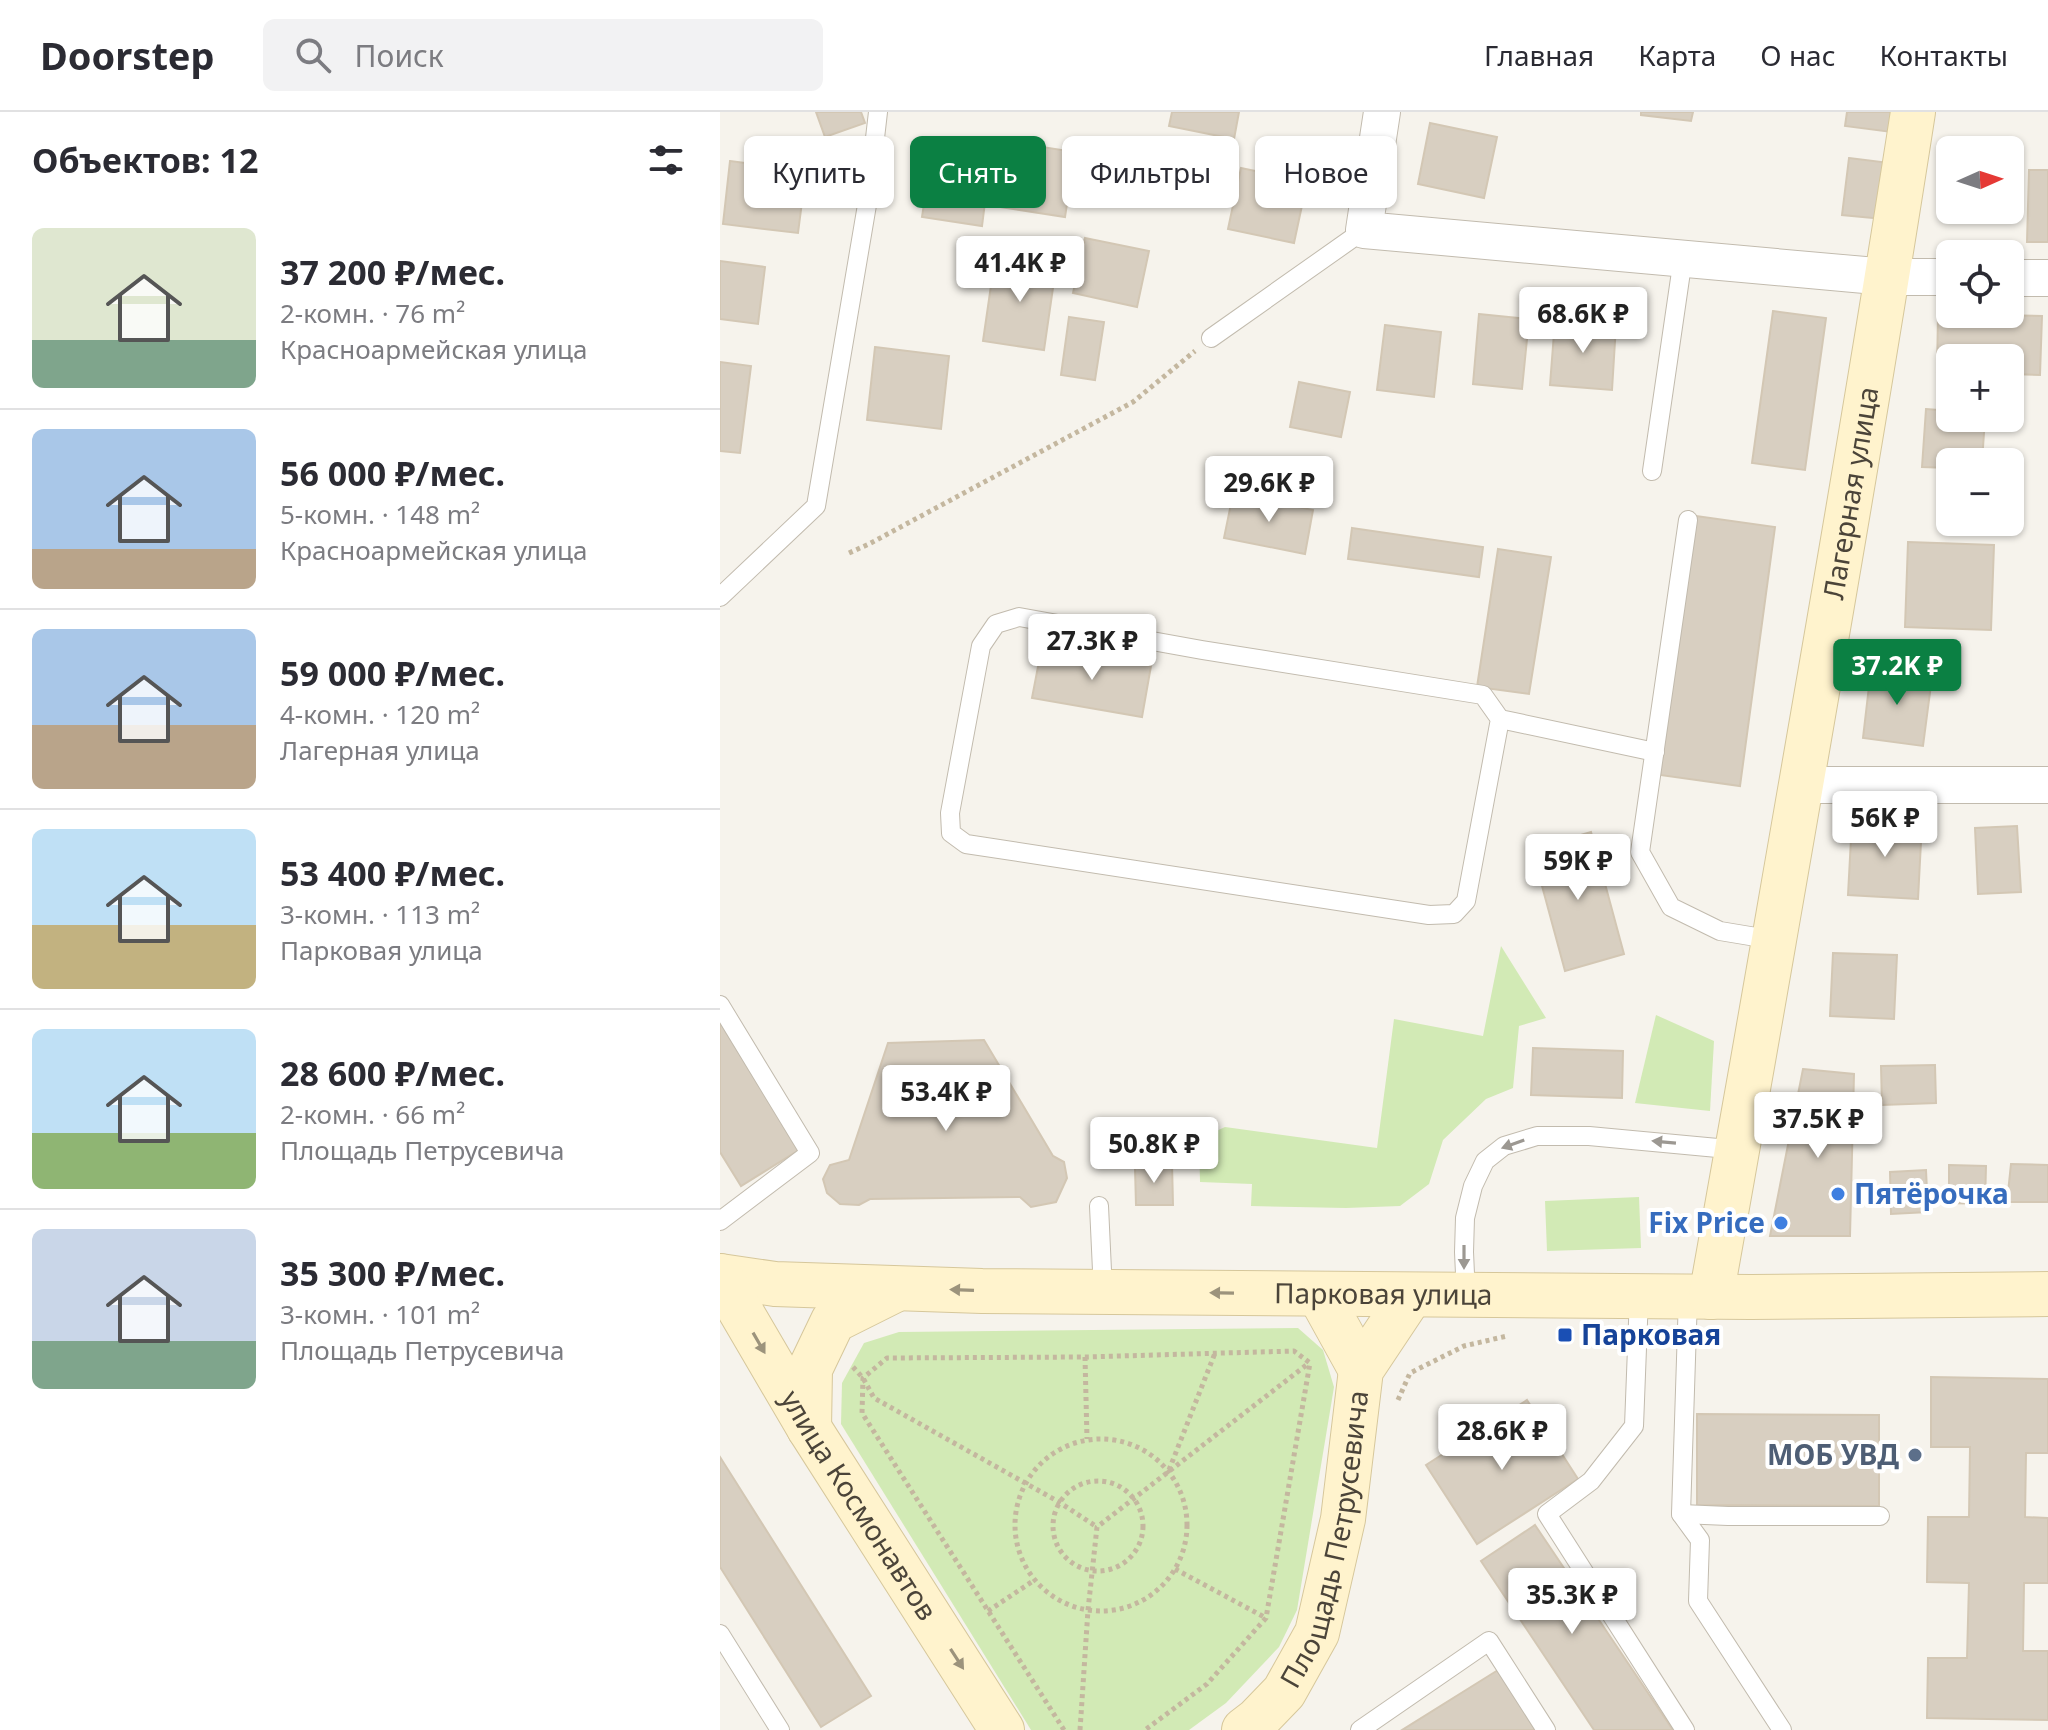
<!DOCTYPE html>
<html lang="ru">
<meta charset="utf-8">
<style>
body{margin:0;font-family:"Noto Sans",sans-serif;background:#f2f2f3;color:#2b2b33;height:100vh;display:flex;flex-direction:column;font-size:30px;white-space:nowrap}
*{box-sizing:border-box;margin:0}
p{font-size:26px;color:#7c7c81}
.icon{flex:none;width:44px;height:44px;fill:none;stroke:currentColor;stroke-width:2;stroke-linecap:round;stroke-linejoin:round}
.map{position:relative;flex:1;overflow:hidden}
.sheet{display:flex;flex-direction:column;background:#fff;width:720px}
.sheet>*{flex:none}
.banner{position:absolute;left:24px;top:24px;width:760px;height:72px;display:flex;gap:16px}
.needle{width:52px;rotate:87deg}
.fabs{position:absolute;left:1216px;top:24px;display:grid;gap:16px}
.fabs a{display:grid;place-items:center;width:88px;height:88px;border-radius:12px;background:#fff;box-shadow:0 2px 6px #0004;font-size:40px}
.price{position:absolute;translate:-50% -68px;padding:0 18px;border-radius:8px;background:#fff;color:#222;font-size:26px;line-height:52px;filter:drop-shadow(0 2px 4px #0008)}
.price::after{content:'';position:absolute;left:50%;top:48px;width:24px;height:18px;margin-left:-12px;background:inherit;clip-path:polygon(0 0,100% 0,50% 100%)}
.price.selected{background:#0b8043;color:#fff}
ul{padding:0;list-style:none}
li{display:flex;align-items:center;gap:24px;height:200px;padding:0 32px}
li+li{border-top:2px solid #e1e1e2}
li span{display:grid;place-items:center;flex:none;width:224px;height:160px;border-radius:12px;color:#555}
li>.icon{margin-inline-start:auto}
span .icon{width:96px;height:96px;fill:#fffc;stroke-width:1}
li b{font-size:34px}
h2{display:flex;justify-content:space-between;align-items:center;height:96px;padding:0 32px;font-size:34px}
.chip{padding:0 28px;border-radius:12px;background:#fff;box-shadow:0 2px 6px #0004;font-size:28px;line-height:72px}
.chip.selected{background:#0b8043;color:#fff}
header{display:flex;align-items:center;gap:48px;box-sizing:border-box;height:112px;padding:0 40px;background:#fff;border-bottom:2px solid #e1e1e2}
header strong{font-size:38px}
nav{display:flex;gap:44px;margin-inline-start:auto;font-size:28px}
.search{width:560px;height:72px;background:#f2f2f3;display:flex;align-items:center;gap:20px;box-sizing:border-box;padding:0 28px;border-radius:12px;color:#7c7c81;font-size:30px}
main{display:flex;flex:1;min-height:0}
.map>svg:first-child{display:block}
.green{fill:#d2eab5}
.building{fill:#d8cfc1;stroke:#d3c7b4;stroke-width:2}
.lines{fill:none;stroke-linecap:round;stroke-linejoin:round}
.lane-casing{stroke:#c2bbae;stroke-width:20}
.street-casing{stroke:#c2bbae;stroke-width:38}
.secondary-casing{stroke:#d6c79b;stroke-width:46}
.path{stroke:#c4b79f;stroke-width:5;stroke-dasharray:4 4;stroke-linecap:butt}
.lane{stroke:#fff;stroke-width:18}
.street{stroke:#fff;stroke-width:36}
.secondary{stroke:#fff3cd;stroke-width:44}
.oneway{fill:#9c9892}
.oneway2{fill:#9c937c}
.shop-dot{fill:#3f7fe0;stroke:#fff;stroke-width:3}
.transit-dot{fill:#1a4fb4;stroke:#fff;stroke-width:3}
.service-dot{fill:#5c6f8a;stroke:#fff;stroke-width:3}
.labels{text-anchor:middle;stroke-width:8;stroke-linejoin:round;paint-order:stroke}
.street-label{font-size:28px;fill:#4b4439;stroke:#fff}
.shop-label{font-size:28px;font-weight:bold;fill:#366cbe;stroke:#fff;text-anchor:start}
.transit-label{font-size:28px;font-weight:bold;fill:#164399;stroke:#fff;text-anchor:start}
.service-label{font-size:28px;font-weight:bold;fill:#4e5e75;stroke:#fff;text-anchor:end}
</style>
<header>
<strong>Doorstep</strong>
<div class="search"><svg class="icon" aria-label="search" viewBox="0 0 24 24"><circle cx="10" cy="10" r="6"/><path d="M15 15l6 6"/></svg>Поиск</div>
<nav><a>Главная</a><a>Карта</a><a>О нас</a><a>Контакты</a></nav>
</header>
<main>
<section class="sheet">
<h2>Объектов: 12<svg class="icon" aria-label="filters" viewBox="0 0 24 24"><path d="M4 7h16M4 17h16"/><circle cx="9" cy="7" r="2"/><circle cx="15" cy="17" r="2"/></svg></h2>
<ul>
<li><span style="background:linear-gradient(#dfe7d0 70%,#7fa58c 0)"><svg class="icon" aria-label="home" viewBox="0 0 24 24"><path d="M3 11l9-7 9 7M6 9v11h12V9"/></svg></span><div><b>37 200 ₽/мес.</b><p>2-комн. · 76 m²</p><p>Красноармейская улица</p></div></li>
<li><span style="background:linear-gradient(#a9c7e8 75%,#b9a48a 0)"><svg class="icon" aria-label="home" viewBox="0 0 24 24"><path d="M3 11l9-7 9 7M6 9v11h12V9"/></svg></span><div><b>56 000 ₽/мес.</b><p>5-комн. · 148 m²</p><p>Красноармейская улица</p></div></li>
<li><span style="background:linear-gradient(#a9c7e8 60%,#b9a48a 0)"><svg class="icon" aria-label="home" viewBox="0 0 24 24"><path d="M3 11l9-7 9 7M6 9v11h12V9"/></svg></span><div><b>59 000 ₽/мес.</b><p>4-комн. · 120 m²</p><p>Лагерная улица</p></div></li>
<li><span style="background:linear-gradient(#bfe0f5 60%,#c2b280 0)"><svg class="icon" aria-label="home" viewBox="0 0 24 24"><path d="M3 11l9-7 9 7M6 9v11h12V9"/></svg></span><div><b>53 400 ₽/мес.</b><p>3-комн. · 113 m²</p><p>Парковая улица</p></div></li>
<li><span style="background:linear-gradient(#bfe0f5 65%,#8fb573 0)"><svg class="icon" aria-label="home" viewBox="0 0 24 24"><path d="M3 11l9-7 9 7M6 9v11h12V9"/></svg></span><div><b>28 600 ₽/мес.</b><p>2-комн. · 66 m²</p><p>Площадь Петрусевича</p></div></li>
<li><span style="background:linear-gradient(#c9d6e8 70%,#7fa58c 0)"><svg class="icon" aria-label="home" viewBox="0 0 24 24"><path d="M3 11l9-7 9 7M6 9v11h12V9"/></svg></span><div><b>35 300 ₽/мес.</b><p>3-комн. · 101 m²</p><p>Площадь Петрусевича</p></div></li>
</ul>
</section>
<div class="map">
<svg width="1328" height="1618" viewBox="0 0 1328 1618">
<rect width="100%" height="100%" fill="#f6f3ec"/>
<g class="green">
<polygon points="781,834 826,906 799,914 793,976 766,987 723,1028 709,1072 680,1094 626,1096 531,1094 532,1072 480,1070 479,1027 505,1015 657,1036 674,907 763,924"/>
<polygon points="936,903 994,929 990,999 915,991"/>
<polygon points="919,1085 921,1136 827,1139 825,1089"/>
<polygon points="578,1216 603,1238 614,1275 577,1498 559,1535 506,1591 469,1618 311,1618 121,1312 122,1271 144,1231 179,1220"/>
</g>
<g class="building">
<polygon points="96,0 141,0 145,11 105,25"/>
<polygon points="452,0 519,0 514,27 449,14"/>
<polygon points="921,0 973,0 971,9 921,3"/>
<polygon points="1127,0 1182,0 1179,21 1125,14"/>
<polygon points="710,11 777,25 764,86 698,72"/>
<polygon points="282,29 355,40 345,105 273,94"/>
<polygon points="1129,46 1170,51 1163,107 1122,103"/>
<polygon points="10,49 86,59 78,121 3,112"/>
<polygon points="521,56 587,70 574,131 508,117"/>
<polygon points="1309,58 1328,58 1328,130 1307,130"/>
<polygon points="207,73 266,82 262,114 202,105"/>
<polygon points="365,126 429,139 417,195 353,181"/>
<polygon points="275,146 336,155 324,238 263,229"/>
<polygon points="0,149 45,155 38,212 0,207"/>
<polygon points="1053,199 1106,206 1085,358 1032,351"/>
<polygon points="759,202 809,207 802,277 753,272"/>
<polygon points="1218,202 1322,204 1320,263 1290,262 1290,246 1230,246 1230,261 1217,260"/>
<polygon points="349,205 384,210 375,268 341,263"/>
<polygon points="835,208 896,213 892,278 830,273"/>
<polygon points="665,213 721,220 714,285 657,278"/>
<polygon points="155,235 229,244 221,317 147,308"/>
<polygon points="0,250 31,254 20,341 0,339"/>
<polygon points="579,270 630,280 621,325 570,315"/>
<polygon points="1206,297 1230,299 1230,306 1265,306 1262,350 1230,350 1230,356 1202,355"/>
<polygon points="513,382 593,398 585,442 504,426"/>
<polygon points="976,404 1055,415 1020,674 940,663"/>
<polygon points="632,416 763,435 759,465 628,447"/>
<polygon points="1188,430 1274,433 1271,518 1185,515"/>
<polygon points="778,437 831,445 809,582 757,575"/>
<polygon points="322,534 431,554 422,605 312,586"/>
<polygon points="1151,557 1212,565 1203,634 1143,626"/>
<polygon points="1132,708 1202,711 1198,787 1128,783"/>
<polygon points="1297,714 1301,780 1258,782 1255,716"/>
<polygon points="871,720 904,842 845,859 812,737"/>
<polygon points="1113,841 1177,843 1174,907 1110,904"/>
<polygon points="0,909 79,1038 21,1074 0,1040"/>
<polygon points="264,928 333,1044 344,1050 347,1066 336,1090 311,1095 300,1085 150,1087 139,1093 120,1092 107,1081 103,1067 110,1053 129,1048 168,931"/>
<polygon points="813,936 903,939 902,986 811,983"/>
<polygon points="1215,953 1216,991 1162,993 1161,954"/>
<polygon points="1083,957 1134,962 1130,1124 1050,1124"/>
<polygon points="452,1051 453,1093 416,1093 415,1056"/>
<polygon points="1291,1052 1328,1053 1328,1090 1287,1090"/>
<polygon points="1229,1053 1266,1054 1265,1092 1229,1091"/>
<polygon points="1206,1058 1208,1100 1171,1102 1170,1060"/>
<polygon points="1211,1265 1328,1267 1328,1341 1306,1341 1305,1405 1328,1406 1328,1471 1304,1471 1303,1539 1328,1539 1328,1608 1207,1606 1208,1546 1247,1546 1249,1471 1207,1470 1208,1405 1249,1405 1250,1335 1211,1335"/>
<polygon points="807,1288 858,1367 757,1432 706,1353"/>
<polygon points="977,1302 1159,1303 1159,1394 977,1393"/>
<polygon points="0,1345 151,1584 101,1615 0,1455"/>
<polygon points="815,1413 953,1618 874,1618 761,1449"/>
<polygon points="778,1558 816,1618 682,1618"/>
</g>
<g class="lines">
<g class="lane-casing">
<g id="lane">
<polyline points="491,226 644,118"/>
<polyline points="932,359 963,146"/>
<polyline points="968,408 920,740 951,795 1000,819 1054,828"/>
<polyline points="0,485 96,394 148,87 158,0"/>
<polyline points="780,607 746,789 734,802 709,803 246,732 231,721 230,701 261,534 276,512 299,505 482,538 763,583 780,607 935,640"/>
<polyline points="0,893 90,1041 0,1109"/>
<polyline points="379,1094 383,1180"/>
<polyline points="746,1184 744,1140 745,1106 753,1074 765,1049 784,1034 817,1024 869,1024 1019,1038"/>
<polyline points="919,1184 914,1314 871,1369 827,1402 965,1618"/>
<polyline points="968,1185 961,1402 980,1428 978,1489 1062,1618"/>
<polyline points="961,1402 1008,1404 1160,1404"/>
<polyline points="0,1522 60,1618"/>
<polyline points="640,1618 769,1529 826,1618"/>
</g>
</g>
<g class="street-casing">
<g id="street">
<polyline points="662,0 644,118 1167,165 1230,165"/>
<polyline points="1290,166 1328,166"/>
<polyline points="1082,673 1328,673"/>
</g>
</g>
<g class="secondary-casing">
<g id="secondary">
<path id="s1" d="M0 1164 55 1172 262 1179 1031 1185 1328 1182"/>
<path id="s2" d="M0 1164 89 1316 282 1618"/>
<polyline points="599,1182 641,1258"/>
<path id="s3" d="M991 1185C1013 1066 1033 947 1054 828 1102 552 1150 277 1193 0"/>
<polyline points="89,1316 90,1257 113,1209 173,1179"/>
<path id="s4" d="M524 1618 537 1608 564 1580 597 1521 623 1407 641 1258 691 1183"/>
</g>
</g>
<g class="path">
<polyline points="129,441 149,432 413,290 475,239"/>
<polyline points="365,1245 367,1327"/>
<polyline points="133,1255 143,1266 154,1286 339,1390 377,1415"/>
<polyline points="678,1288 690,1261 744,1234 787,1224"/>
<circle cx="381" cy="1413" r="86"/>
<polyline points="449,1358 495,1241"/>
<circle cx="378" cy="1414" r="45"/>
<polyline points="455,1457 546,1506"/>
<polyline points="268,1499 313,1469"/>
<polyline points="344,1618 142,1301 143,1266 167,1246 365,1245 574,1239 590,1251 546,1506 487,1572 425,1618"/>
<polyline points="360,1618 368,1498 377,1415 589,1251"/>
</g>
<use href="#lane" class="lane"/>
<use href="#street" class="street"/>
<use href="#secondary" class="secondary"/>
</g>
<defs><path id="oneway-solid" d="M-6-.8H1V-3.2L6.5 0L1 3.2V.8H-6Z" transform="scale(2)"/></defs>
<g class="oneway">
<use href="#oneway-solid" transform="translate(944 1030) rotate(-175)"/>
<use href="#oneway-solid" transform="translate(793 1032) rotate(160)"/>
<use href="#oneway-solid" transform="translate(744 1145) rotate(90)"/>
</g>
<g class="oneway2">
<use href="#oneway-solid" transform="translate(242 1178) rotate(-178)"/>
<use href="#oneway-solid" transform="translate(502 1181) rotate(-179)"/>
<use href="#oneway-solid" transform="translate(39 1231) rotate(60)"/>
<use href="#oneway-solid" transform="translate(237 1547) rotate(57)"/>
</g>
<g class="shop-dot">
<circle cx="1118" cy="1082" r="8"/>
<circle cx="1061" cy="1111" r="8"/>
</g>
<rect class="transit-dot" x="837" y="1215" width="16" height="16" rx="4"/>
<circle class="service-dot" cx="1195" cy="1343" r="8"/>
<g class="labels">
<g class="street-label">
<text dy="10" stroke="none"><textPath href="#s3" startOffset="816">Лагерная улица</textPath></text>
<text dy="10" stroke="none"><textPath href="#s1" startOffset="664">Парковая улица</textPath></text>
<text dy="10" stroke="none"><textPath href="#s2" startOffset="268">улица Космонавтов</textPath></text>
<text dy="10" stroke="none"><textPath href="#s4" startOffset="216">Площадь Петрусевича</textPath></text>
</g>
<g class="shop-label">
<text x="1134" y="1092">Пятёрочка</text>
<text x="1045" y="1121" text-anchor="end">Fix Price</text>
</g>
<g class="transit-label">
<text x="861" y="1233">Парковая</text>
</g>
<g class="service-label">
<text x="1179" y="1353">МОБ УВД</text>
</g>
</g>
</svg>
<div class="fabs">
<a><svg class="needle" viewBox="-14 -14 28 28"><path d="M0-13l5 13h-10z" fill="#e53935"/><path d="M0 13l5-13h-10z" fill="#7c7c81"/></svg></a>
<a><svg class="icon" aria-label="locate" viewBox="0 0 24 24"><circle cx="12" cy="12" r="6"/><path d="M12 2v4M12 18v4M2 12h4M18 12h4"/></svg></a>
<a>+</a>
<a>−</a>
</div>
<b class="price" style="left:300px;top:192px">41.4K ₽</b>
<b class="price" style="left:863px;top:243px">68.6K ₽</b>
<b class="price" style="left:549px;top:412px">29.6K ₽</b>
<b class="price" style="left:372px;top:570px">27.3K ₽</b>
<b class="price selected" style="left:1177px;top:595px">37.2K ₽</b>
<b class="price" style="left:1165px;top:747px">56K ₽</b>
<b class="price" style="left:858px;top:790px">59K ₽</b>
<b class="price" style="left:226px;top:1021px">53.4K ₽</b>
<b class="price" style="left:1098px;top:1048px">37.5K ₽</b>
<b class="price" style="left:434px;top:1073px">50.8K ₽</b>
<b class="price" style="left:782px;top:1360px">28.6K ₽</b>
<b class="price" style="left:852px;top:1524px">35.3K ₽</b>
<div class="banner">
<a class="chip">Купить</a>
<a class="chip selected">Снять</a>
<a class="chip">Фильтры</a>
<a class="chip">Новое</a>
</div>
</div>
</main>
